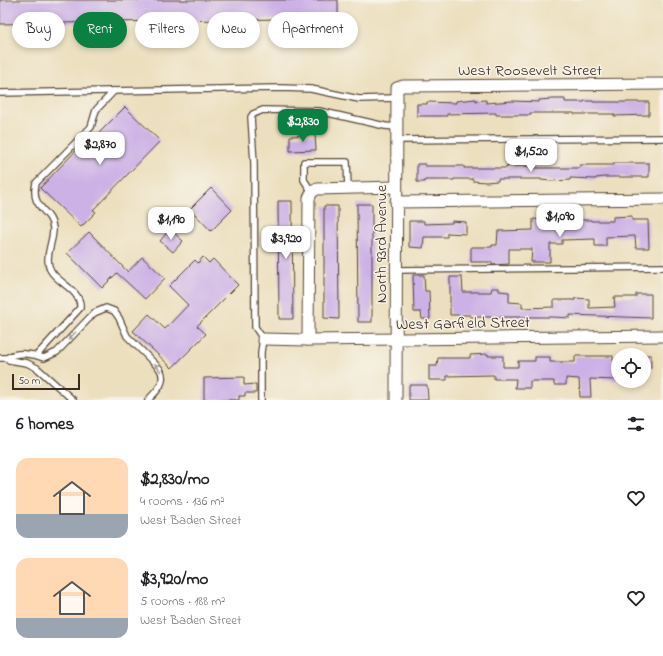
<!DOCTYPE html>
<meta charset="utf-8">
<style>
body{margin:0;font-family:"Indie Flower",sans-serif;background:#f2f2f2;color:#202124;height:100vh;display:flex;flex-direction:column;font-size:15px;white-space:nowrap}
*{box-sizing:border-box;margin:0}
p{font-size:13px;color:#757577}
.icon{flex:none;width:22px;height:22px;fill:none;stroke:currentColor;stroke-width:2;stroke-linecap:round;stroke-linejoin:round}
.map{position:relative;height:400px;overflow:hidden}
.drawer{display:flex;flex-direction:column;background:#fff;flex:1}
.drawer>*{flex:none}
.hud{position:absolute;left:12px;top:12px;width:400px;height:36px;display:flex;gap:8px}
.fabs{position:absolute;left:611px;top:348px;display:grid;gap:8px}
.fabs a{display:grid;place-items:center;width:40px;height:40px;border-radius:50%;background:#fff;box-shadow:0 2px 6px #0003;font-size:20px}
.scale{position:absolute;left:12px;bottom:10px;width:68px;box-sizing:border-box;padding-left:4px;border:2px solid #3b2a1e;border-top:0;font-size:11px;line-height:14px;white-space:nowrap;color:#3b2a1e;-webkit-text-stroke:3px #f7f3e8;paint-order:stroke}
.price{position:absolute;translate:-50% -34px;padding:0 9px;border-radius:8px;background:#fff;color:#222;font-size:13px;line-height:26px;filter:drop-shadow(0 1px 2px #0008)}
.price::after{content:'';position:absolute;left:50%;top:24px;width:12px;height:9px;margin-left:-6px;background:inherit;clip-path:polygon(0 0,100% 0,50% 100%)}
.price.active{background:#0b8043;color:#fff}
ul{padding:0;list-style:none}
li{display:flex;align-items:center;gap:12px;height:100px;padding:0 16px}
li span{display:grid;place-items:center;flex:none;width:112px;height:80px;border-radius:12px;color:#555}
li>.icon{margin-inline-start:auto}
span .icon{width:48px;height:48px;fill:#fffc;stroke-width:1}
li b{font-size:17px}
h2{display:flex;justify-content:space-between;align-items:center;height:48px;padding:0 16px;font-size:17px}
.pill{padding:0 14px;border-radius:18px;background:#fff;box-shadow:0 2px 6px #0003;font-size:14px;line-height:36px}
.pill.active{background:#0b8043;color:#fff}
.map>svg:first-child{display:block}
.building{fill:#ccb1e6}
.lines{fill:none;stroke-linecap:round;stroke-linejoin:round}
.service-casing{stroke:#564536;stroke-width:8}
.minor-casing{stroke:#564536;stroke-width:13}
.service{stroke:#fff;stroke-width:5.5}
.minor{stroke:#fff;stroke-width:11}
.oneway{fill:#a79f9a}
.labels{text-anchor:middle;stroke-width:3;stroke-linejoin:round;paint-order:stroke}
.street-label{font-size:16px;fill:#3b2a1e;stroke:#f7f3e8}
</style>
<div class="map">
<svg width="663" height="400" viewBox="0 0 663 400">
<rect width="100%" height="100%" fill="#f7f3e8"/>
<filter id="ink" filterUnits="userSpaceOnUse"><feTurbulence type="fractalNoise" baseFrequency=".025" numOctaves="2"/><feDisplacementMap in="SourceGraphic" scale="8" xChannelSelector="R" yChannelSelector="G"/><feConvolveMatrix kernelMatrix="1 2 1 2 8 2 1 2 1" color-interpolation-filters="sRGB"/></filter>
<filter id="wash" filterUnits="userSpaceOnUse"><feTurbulence type="fractalNoise" baseFrequency=".012" numOctaves="4" result="noise"/><feDisplacementMap in="SourceGraphic" scale="16" xChannelSelector="R" yChannelSelector="G"/><feGaussianBlur stdDeviation="0.9" result="paint"/><feColorMatrix in="noise" values="0 0 0 0 0 0 0 0 0 0 0 0 0 0 0 0 0 1.4 0 .05"/><feComposite in="paint" operator="in"/></filter>
<g filter="url(#wash)">
<rect width="100%" height="100%" fill="#ecdfbe"/>
<g id="blocks">
<g class="building">
<polygon points="0,0 338,0 338,18 0,24"/>
<polygon points="476,99 476,101 486,100 486,103 513,101 539,102 539,100 552,99 565,99 565,102 584,102 584,101 593,101 593,102 649,102 649,115 614,116 614,114 574,114 574,113 530,113 530,115 496,115 496,113 447,114 447,116 417,116 417,104 427,104 427,102 456,103 456,101"/>
<polygon points="125,107 160,141 93,210 96,212 81,227 40,188 91,135 94,138"/>
<polygon points="315,135 316,150 290,151 290,136"/>
<polygon points="614,163 649,163 649,177 604,177 596,178 596,179 570,178 570,180 551,181 541,180 541,179 498,179 498,181 486,182 473,181 473,179 454,179 454,180 425,180 425,182 417,182 417,164 425,164 425,166 464,166 464,168 507,168 507,166 532,166 532,168 580,168 580,165 614,165"/>
<polygon points="211,188 232,210 211,231 190,209"/>
<polygon points="278,201 292,201 293,319 279,319"/>
<polygon points="357,204 372,204 372,322 358,322"/>
<polygon points="324,206 338,206 339,319 324,318"/>
<polygon points="632,216 632,220 648,220 649,248 636,248 635,236 606,237 606,246 595,246 595,239 562,240 562,244 550,244 550,262 531,262 532,249 509,249 509,264 492,265 492,262 471,262 471,247 492,247 492,245 497,245 498,231 533,230 533,219 544,220 544,221 573,221 573,220 591,220 591,221 613,221 613,217"/>
<polygon points="409,221 424,221 424,224 452,223 452,221 466,222 466,234 447,233 447,237 424,237 423,248 409,247"/>
<polygon points="170,229 183,241 173,252 160,241"/>
<polygon points="89,232 128,272 142,257 165,278 145,299 117,273 102,288 67,253"/>
<polygon points="203,257 209,263 213,259 238,285 197,326 206,334 172,368 133,331 149,314 165,329 188,305 169,286 195,260 198,263"/>
<polygon points="413,275 424,275 425,291 429,291 430,319 422,319 421,312 414,312"/>
<polygon points="450,277 462,277 463,292 491,292 492,288 499,288 499,291 509,292 509,302 522,303 522,308 554,307 554,300 575,300 575,298 589,299 589,308 615,307 614,297 636,297 636,294 651,294 651,318 570,315 570,318 553,317 470,317 470,315 450,315"/>
<polygon points="488,354 488,356 503,356 503,367 518,367 518,361 535,361 535,357 550,357 550,362 575,362 575,356 613,356 613,361 618,361 618,380 590,379 591,397 580,397 579,379 566,378 566,385 554,385 554,381 530,381 530,388 515,388 516,379 494,379 494,375 447,376 447,380 429,380 429,366 437,366 438,358 470,358 470,355"/>
<rect x="644" y="355" width="7" height="13"/>
<polygon points="244,377 244,385 256,384 256,393 245,393 245,396 239,396 239,400 204,400 204,378"/>
<polygon points="409,385 427,385 428,400 409,400"/>
</g>
</g>
</g>
<g filter="url(#ink)">
<use href="#blocks" fill-opacity="0" stroke="#564536" stroke-width="1"/>
<g class="lines">
<g class="service-casing">
<g id="service">
<polyline points="0,93 281,88 311,89 359,99 396,98"/>
<polyline points="396,140 663,138"/>
<polyline points="312,192 304,180 304,162 347,162 348,188"/>
<polyline points="396,270 663,267"/>
<path d="M37 355 80 308C82 291 59 284 51 271 43 258 54 241 53 228 51 209 30 209 36 183L91 127 96 110 114 91"/>
<path d="M0 358H7C16 351 34 354 44 358L57 352 94 313 106 308 114 311 119 318 127 336 160 369C167 382 157 391 148 400"/>
<polyline points="7,358 9,360 27,363 37,368 73,400"/>
<polyline points="261,400 261,352 263,339 255,327 254,163 251,117 253,114 263,110 319,111 385,126 396,127"/>
</g>
</g>
<g class="minor-casing">
<g id="minor">
<polyline points="396,202 663,199"/>
<polyline points="263,339 308,340 663,336"/>
<polyline points="308,340 309,198 312,192 317,189 396,187"/>
<polyline points="396,400 397,88 403,86 663,84"/>
</g>
</g>
<use href="#service" class="service"/>
<use href="#minor" class="minor"/>
</g>
<defs><path id="oneway-solid" d="M-6-.8H1V-3.2L6.5 0L1 3.2V.8H-6Z"/></defs>
<g class="oneway">
<use href="#oneway-solid" transform="translate(72 336) rotate(134)"/>
<use href="#oneway-solid" transform="translate(158 368) rotate(-128)"/>
</g>
</g>
<g class="labels">
<g class="street-label">
<text x="530" y="75">West Roosevelt Street</text>
<text transform="translate(380 244) rotate(-90)" y="6">North 93rd Avenue</text>
<text transform="translate(463 322) rotate(-1)" y="6">West Garfield Street</text>
</g>
</g>
</svg>
<div class="fabs">
<a><svg class="icon" aria-label="locate" viewBox="0 0 24 24"><circle cx="12" cy="12" r="6"/><path d="M12 2v4M12 18v4M2 12h4M18 12h4"/></svg></a>
</div>
<div class="scale">50 m</div>
<b class="price active" style="left:303px;top:143px">$2,830</b>
<b class="price" style="left:100px;top:166px">$2,870</b>
<b class="price" style="left:531px;top:173px">$1,520</b>
<b class="price" style="left:560px;top:238px">$1,090</b>
<b class="price" style="left:171px;top:241px">$1,190</b>
<b class="price" style="left:286px;top:260px">$3,920</b>
<div class="hud">
<a class="pill">Buy</a>
<a class="pill active">Rent</a>
<a class="pill">Filters</a>
<a class="pill">New</a>
<a class="pill">Apartment</a>
</div>
</div>
<section class="drawer">
<h2>6 homes<svg class="icon" aria-label="filters" viewBox="0 0 24 24"><path d="M4 7h16M4 17h16"/><circle cx="9" cy="7" r="2"/><circle cx="15" cy="17" r="2"/></svg></h2>
<ul>
<li><span style="background:linear-gradient(#ffd9b3 70%,#9aa5b1 0)"><svg class="icon" aria-label="home" viewBox="0 0 24 24"><path d="M3 11l9-7 9 7M6 9v11h12V9"/></svg></span><div><b>$2,830/mo</b><p>4 rooms · 136 m²</p><p>West Baden Street</p></div><svg class="icon" aria-label="heart" viewBox="0 0 24 24"><path d="M12 20l-8-8c-3-5 5-10 8-4 3-6 11-1 8 4z"/></svg></li>
<li><span style="background:linear-gradient(#ffd9b3 75%,#9aa5b1 0)"><svg class="icon" aria-label="home" viewBox="0 0 24 24"><path d="M3 11l9-7 9 7M6 9v11h12V9"/></svg></span><div><b>$3,920/mo</b><p>5 rooms · 188 m²</p><p>West Baden Street</p></div><svg class="icon" aria-label="heart" viewBox="0 0 24 24"><path d="M12 20l-8-8c-3-5 5-10 8-4 3-6 11-1 8 4z"/></svg></li>
</ul>
</section>
